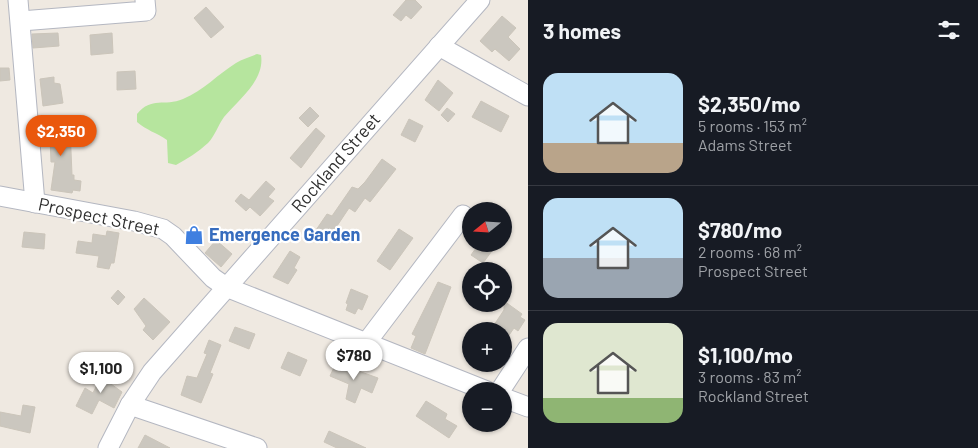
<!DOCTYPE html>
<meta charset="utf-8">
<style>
body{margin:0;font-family:Barlow,sans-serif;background:#20242c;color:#f1f3f6;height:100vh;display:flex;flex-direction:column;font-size:19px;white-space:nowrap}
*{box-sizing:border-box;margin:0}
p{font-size:16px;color:#9ea1a6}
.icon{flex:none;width:28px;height:28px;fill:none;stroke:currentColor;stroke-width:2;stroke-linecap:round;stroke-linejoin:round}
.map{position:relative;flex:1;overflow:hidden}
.sheet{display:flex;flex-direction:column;background:#171b24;width:450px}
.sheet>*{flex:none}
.needle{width:32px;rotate:252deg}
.buttons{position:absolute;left:462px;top:202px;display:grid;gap:10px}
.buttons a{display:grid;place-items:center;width:50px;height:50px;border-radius:50%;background:#171b24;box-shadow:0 1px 4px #0004;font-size:25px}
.price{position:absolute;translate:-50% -42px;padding:0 11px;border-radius:18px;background:#fff;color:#222;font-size:16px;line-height:32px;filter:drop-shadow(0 1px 2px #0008)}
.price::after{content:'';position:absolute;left:50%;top:30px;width:15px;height:11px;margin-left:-8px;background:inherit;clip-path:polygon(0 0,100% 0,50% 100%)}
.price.current{background:#ea580c;color:#fff}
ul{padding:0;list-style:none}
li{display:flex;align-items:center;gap:15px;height:125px;padding:0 15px}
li+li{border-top:1px solid #363941}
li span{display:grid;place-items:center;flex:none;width:140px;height:100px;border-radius:15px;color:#555}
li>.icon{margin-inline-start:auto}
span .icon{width:60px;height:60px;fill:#fffc;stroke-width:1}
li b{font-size:21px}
h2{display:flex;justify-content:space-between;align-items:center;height:60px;padding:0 15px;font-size:21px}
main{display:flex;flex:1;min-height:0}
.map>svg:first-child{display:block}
.green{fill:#b6e59e}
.building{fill:#cbc7bf;stroke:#cbc5ba}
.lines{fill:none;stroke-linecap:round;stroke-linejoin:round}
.minor-casing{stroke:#b4b7c1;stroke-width:21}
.minor{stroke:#fff;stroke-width:19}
.labels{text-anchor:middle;stroke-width:4.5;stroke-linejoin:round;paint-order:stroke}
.street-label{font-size:18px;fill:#2e2e2e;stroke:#fff}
.shop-label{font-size:18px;font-weight:bold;fill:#366cbe;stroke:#fff;text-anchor:start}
</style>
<main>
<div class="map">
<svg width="528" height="448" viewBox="0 0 528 448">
<rect width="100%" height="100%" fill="#efe9e1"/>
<path class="green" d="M257 54 261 55C265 80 239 99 224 117 218 125 215 136 208 143 198 152 187 159 176 165L168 163 167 140C157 133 146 130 137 122V114C152 96 164 107 183 99 203 91 218 74 236 63 242 59 250 57 257 54Z"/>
<g class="building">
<polygon points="406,0 415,0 422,7 411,19 406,15 401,21 393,15"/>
<polygon points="206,7 224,27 211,38 194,18"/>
<polygon points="502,16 516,28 508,37 520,49 509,61 495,49 492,52 480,41"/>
<polygon points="58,33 59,46 33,48 32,34"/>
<polygon points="112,33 113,53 91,55 90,35"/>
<polygon points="0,68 9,68 10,80 0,81"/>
<polygon points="135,71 136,89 117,90 117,72"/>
<polygon points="54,77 54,83 60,84 63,103 43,106 40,79"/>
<polygon points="438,80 453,93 439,111 425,100"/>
<polygon points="481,101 509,116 501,132 472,117"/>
<polygon points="310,107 319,116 308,127 299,118"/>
<polygon points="447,108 455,114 448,122 441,115"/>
<polygon points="409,119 423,126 415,142 401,135"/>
<polygon points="65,122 66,128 70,127 72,175 74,175 74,180 81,181 80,191 73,190 72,193 51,190 55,162 51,162 50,138 41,139 40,129 44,129 43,124"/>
<polygon points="316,128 325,136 301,168 290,158"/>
<polygon points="382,159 396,169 370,202 365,198 355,212 349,208 329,238 316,230 327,214 332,216 352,187 358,189 365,182"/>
<polygon points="266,181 275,189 268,197 274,201 260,216 250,207 246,211 235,201 241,194 249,200"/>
<polygon points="399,229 413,238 390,270 377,261"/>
<polygon points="107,231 119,233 114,263 111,263 109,269 97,267 99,256 76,253 78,241 92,243 93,234 106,236"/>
<polygon points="24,232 45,234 44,249 22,247"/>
<polygon points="216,240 232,254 221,267 205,253"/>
<polygon points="479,244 497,244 483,263 471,255"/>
<polygon points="290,251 300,257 294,268 297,270 288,284 273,277"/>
<polygon points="438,282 451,287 425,354 411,348 416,336 412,334"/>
<polygon points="351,289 368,296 362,310 358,308 355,314 346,310 348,304 346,303"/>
<polygon points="118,290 125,297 118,305 111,298"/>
<polygon points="144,298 170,322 153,340 143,330 146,326 134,309"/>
<polygon points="504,301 522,314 520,317 525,320 518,331 514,328 507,338 504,336 504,331 497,331 492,328 504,310"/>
<polygon points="235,327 255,334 249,349 229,341"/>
<polygon points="209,340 221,345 210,373 213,374 201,403 181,395 187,376 197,378 207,354 204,353"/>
<polygon points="288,352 307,360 300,376 281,368"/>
<polygon points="336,363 378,378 372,393 361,388 355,403 346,399 349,384 330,376"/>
<polygon points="105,368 116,374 111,384 122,392 114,408 99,400 92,414 76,406 85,388 93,393"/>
<polygon points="426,401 447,414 445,419 457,426 449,438 416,416"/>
<polygon points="23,405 35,407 30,433 0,426 0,412 21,416"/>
<polygon points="329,431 366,448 337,448 324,442"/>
<polygon points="145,435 170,448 138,448"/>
</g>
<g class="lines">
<g class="minor-casing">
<g id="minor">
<polyline points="18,0 35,203"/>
<polyline points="21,21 146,11 145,0"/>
<polyline points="439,46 528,96"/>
<polyline points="0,196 134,221 163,229 173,236 213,278 226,287 487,391"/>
<polyline points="366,343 463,215"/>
<polyline points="500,391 528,348"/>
<polyline points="504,398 528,407"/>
<polyline points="130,405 257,448"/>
<polyline points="108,448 130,405 152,372 480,0"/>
</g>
</g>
<use href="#minor" class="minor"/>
</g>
<defs>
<g id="shop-bare" transform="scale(1.5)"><path d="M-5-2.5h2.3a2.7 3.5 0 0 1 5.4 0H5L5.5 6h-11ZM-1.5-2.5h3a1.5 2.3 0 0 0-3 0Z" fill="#3f7fe0" stroke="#fff" stroke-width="2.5" paint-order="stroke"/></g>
</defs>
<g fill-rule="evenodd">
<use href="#shop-bare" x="194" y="235"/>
</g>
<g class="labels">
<g class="street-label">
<text transform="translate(336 163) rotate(-49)" y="6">Rockland Street</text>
<text transform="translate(99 217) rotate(12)" y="6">Prospect Street</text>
</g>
<g class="shop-label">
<text x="209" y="241">Emergence Garden</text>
</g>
</g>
</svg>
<div class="buttons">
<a><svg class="needle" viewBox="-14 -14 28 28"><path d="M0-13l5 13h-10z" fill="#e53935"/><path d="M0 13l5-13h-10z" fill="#9ea1a6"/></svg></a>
<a><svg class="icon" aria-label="locate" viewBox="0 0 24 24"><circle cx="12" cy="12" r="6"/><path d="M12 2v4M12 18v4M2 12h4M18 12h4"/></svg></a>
<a>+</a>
<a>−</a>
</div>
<b class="price current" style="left:61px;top:157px">$2,350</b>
<b class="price" style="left:354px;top:381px">$780</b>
<b class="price" style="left:101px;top:394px">$1,100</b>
</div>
<section class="sheet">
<h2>3 homes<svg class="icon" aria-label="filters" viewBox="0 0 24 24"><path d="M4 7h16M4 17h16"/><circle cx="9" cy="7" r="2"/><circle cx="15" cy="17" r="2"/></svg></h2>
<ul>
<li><span style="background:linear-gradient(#bfe0f5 70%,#b9a48a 0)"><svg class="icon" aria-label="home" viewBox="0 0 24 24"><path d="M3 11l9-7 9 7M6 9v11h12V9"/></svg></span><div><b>$2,350/mo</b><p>5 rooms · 153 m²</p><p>Adams Street</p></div></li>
<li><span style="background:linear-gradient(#bfe0f5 60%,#9aa5b1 0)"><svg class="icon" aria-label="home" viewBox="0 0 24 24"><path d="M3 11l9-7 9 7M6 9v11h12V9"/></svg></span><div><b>$780/mo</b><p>2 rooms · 68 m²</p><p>Prospect Street</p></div></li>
<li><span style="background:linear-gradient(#dfe7d0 75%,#8fb573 0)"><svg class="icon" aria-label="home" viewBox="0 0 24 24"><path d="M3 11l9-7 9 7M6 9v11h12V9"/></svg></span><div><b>$1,100/mo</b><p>3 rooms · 83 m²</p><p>Rockland Street</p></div></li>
</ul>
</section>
</main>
